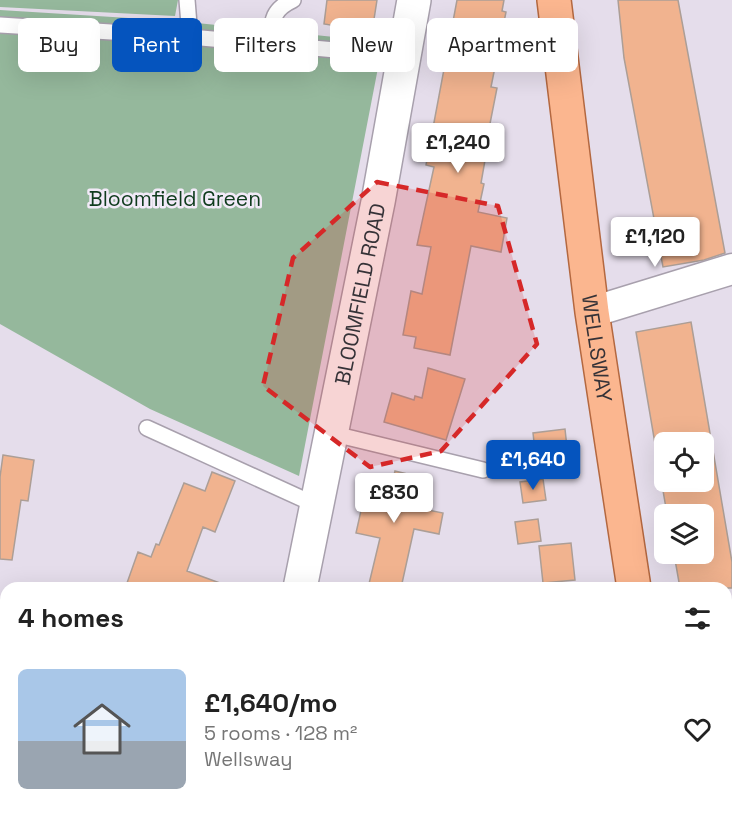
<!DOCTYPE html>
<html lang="en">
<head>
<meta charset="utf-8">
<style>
  body { margin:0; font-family:"Space Grotesk",sans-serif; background:#f2f2f2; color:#222; height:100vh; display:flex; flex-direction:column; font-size:22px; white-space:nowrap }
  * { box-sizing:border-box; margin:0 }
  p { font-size:20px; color:#767676 }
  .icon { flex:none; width:33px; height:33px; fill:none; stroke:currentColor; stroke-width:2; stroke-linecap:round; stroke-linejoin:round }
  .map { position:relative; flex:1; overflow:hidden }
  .panel { position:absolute; left:0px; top:582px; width:732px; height:234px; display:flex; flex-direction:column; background:#fff; border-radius:18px 18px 0 0; box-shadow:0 6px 24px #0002 }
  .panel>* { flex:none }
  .guide { position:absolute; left:18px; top:18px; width:696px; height:54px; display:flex; gap:12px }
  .controls { position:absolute; left:654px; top:432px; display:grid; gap:12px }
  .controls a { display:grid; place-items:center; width:60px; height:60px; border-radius:9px; background:#fff; box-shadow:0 6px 24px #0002; font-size:30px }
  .price { position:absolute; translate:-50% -51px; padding:0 14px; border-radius:6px; background:#fff; color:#222; font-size:20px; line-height:39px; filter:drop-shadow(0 2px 3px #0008) }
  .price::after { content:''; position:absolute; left:50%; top:36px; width:18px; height:14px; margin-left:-9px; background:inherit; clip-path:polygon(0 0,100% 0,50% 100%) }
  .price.current { background:#0554be; color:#fff }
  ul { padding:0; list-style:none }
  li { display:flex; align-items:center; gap:18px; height:150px; padding:0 18px }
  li+li { border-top:2px solid #e0e0e0 }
  li span { display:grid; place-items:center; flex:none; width:168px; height:120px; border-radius:9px; color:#555 }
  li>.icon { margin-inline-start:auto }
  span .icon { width:72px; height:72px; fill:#fffc; stroke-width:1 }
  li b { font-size:26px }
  h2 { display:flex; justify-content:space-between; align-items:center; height:72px; padding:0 18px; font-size:26px }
  .pill { padding:0 21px; border-radius:9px; background:#fff; box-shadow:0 6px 24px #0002; font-size:21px; line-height:54px }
  .pill.current { background:#0554be; color:#fff }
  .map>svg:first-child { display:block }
</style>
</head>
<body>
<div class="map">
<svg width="732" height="816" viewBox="0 0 732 816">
  <rect width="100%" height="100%" fill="#e5ddeb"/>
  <path fill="#95b89c" d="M 0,0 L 178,0 L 175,16 L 0,7 Z
    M 0,10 L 177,21 L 383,42 L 299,476 L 150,409 L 0,324 Z"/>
  <path fill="#f1b38f" stroke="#ac9e96" stroke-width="1.5" fill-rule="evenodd" d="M 327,0 L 377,0 L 372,32 L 324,24 Z
    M 457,0 L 504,0 L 502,11 L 506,12 L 491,87 L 497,88 L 485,149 L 487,149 L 481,183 L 484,184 L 478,212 L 507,218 L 501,252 L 471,246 L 450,355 L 414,348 L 416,337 L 403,335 L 411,291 L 422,294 L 431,247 L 417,245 L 434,167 L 426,165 Z
    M 618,0 L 678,0 L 725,253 L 704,260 L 663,267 L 624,58 Z
    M 691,322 L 732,562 L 732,588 L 680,588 L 674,554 L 704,554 L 704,514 L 667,514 L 636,332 ZM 664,442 L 704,442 L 704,482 L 664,482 Z
    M 428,368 L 465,379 L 446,440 L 384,422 L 392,393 L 414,400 L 415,396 L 422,398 Z
    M 565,429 L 569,466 L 537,469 L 533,433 Z
    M 3,455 L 34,460 L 28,501 L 21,500 L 12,560 L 0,559 L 0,477 Z
    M 395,471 L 424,478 L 418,508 L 443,513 L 439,534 L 414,529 L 401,588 L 368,588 L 380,538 L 356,533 L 369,475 L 393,480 Z
    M 212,472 L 235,481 L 215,532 L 203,527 L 187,571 L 228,586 L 227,588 L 142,588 L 127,583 L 138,552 L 151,557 L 156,544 L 159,545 L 184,483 L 205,491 Z
    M 543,479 L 546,500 L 523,503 L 520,482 Z
    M 538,519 L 541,541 L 518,544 L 515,522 Z
    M 571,543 L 575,580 L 543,583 L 539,546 Z"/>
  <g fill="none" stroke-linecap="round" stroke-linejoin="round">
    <g stroke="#a8a0ad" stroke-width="18">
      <path id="service" d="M 187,0 L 190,37
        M 0,25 L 190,37 L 403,56
        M 270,44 C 272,22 271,10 293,0
        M 147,428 L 316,505
        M 330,433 L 483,470"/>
    </g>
    <g stroke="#a8a0ad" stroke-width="33">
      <path id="minor" d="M 592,312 L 732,269
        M 726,622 L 732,620
        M 0,665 L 6,667"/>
    </g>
    <g stroke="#a8a0ad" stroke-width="36">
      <g id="tertiary">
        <path id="s1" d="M 300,588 L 378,202 L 414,0"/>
        <path d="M 258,816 L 259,810"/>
      </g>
    </g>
    <g stroke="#b46840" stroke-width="36">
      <g id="primary">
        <path id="s2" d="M 554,0 L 592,312 L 634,588"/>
        <path d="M 640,816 L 641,810"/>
      </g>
    </g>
    <use href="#service" stroke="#fff" stroke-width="15"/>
    <use href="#minor" stroke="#fff" stroke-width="30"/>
    <use href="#tertiary" stroke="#fff" stroke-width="33"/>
    <use href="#primary" stroke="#fbb68f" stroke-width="33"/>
  </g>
  <path fill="#d62828" fill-opacity="0.2" stroke="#d62828" stroke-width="4.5" stroke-dasharray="12 8" stroke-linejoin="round" d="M 377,182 L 498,206 L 537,344 L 441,451 L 370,467 L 263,386 L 293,258 Z"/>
  <g text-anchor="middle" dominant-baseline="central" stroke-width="5" stroke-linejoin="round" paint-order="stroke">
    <g font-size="21" fill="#0f3b1d" stroke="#f2eaf8">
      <text x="175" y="198">Bloomfield Green</text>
    </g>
    <g font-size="21" fill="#353237" stroke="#f2eaf8">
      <text stroke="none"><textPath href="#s1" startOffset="300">BLOOMFIELD ROAD</textPath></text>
      <text stroke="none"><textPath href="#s2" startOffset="351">WELLSWAY</textPath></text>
    </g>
  </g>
</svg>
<div class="controls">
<a><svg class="icon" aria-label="locate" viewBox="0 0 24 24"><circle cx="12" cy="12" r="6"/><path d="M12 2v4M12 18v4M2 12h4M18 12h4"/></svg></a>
<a><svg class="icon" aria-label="layers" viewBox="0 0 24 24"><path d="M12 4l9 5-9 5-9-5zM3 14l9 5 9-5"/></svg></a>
</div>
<b class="price" style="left:458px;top:174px">£1,240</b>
<b class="price" style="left:655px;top:268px">£1,120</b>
<b class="price current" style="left:533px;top:491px">£1,640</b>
<b class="price" style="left:394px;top:524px">£830</b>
<div class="guide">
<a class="pill">Buy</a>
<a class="pill current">Rent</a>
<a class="pill">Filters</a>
<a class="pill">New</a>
<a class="pill">Apartment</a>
</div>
<section class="panel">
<h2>4 homes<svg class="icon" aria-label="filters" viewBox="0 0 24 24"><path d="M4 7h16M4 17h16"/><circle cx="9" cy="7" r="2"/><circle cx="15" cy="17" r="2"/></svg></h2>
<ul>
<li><span style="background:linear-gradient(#a9c7e8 60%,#9aa5b1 0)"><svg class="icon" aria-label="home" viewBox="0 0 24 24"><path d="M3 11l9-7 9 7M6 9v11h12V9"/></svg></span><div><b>£1,640/mo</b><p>5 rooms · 128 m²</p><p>Wellsway</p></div><svg class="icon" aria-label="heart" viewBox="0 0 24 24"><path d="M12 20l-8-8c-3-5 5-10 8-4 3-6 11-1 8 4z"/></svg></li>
</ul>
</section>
</div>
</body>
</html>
